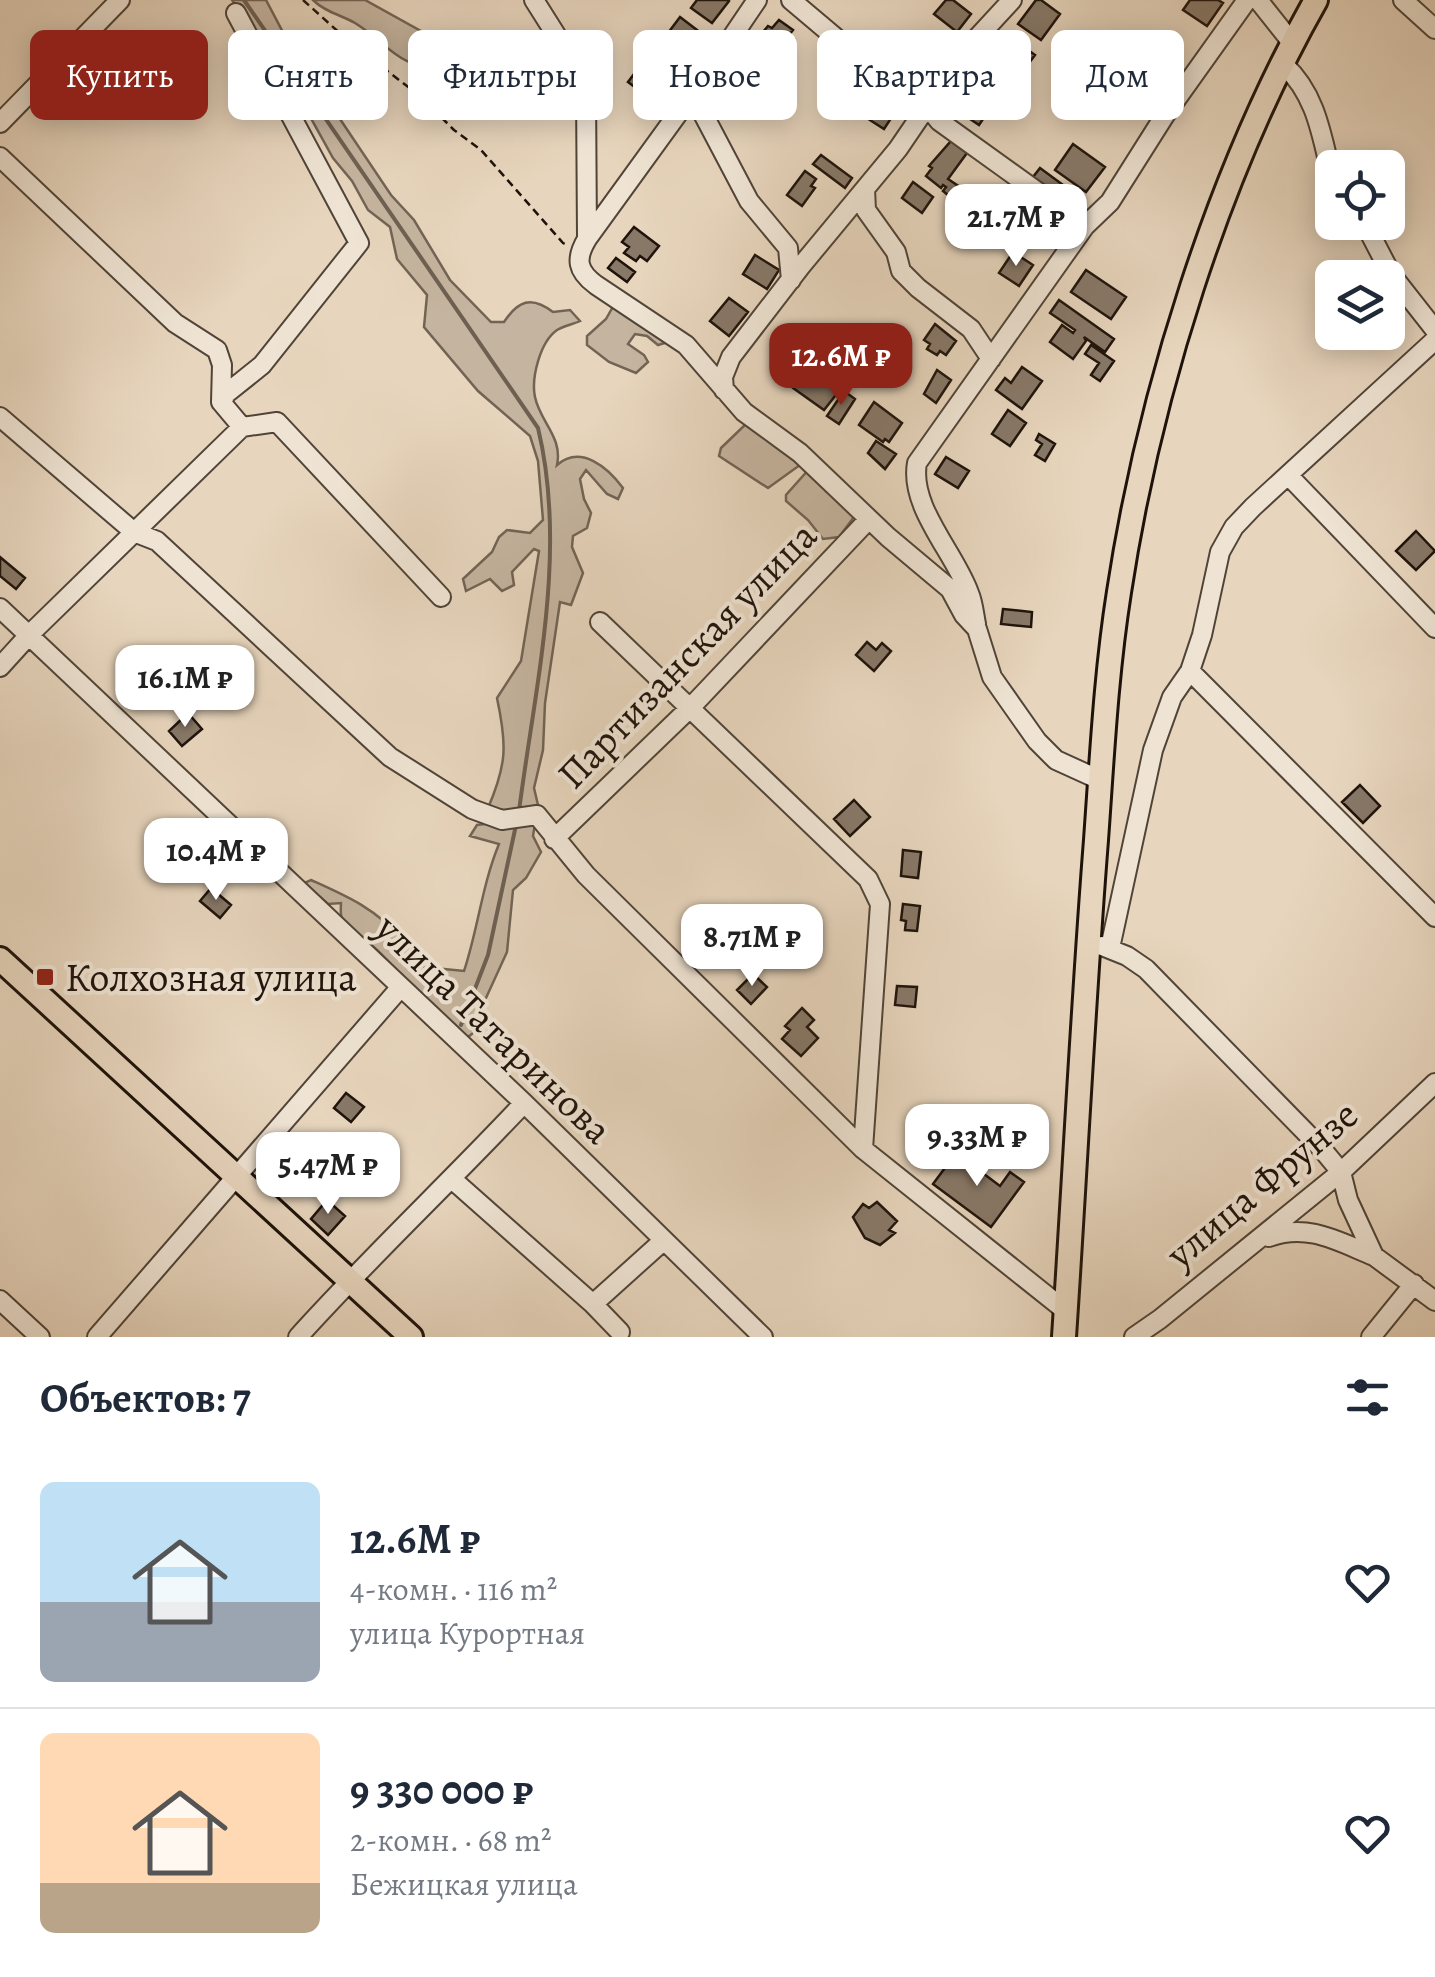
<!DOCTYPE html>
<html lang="ru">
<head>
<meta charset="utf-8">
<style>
  body { margin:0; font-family:Alegreya,serif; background:#f6f6f7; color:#1f2937; height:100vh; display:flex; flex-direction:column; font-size:38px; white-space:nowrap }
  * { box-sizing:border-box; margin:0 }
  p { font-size:32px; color:#747a83 }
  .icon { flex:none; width:55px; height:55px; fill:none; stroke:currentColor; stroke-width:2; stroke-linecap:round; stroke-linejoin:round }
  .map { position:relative; height:1337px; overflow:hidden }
  .details { display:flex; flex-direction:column; background:#fff; flex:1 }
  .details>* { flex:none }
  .hud { position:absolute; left:30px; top:30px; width:1375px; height:90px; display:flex; gap:20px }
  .controls { position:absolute; left:1315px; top:150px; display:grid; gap:20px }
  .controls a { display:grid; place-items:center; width:90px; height:90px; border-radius:15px; background:#fff; box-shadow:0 5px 25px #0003; font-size:50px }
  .price { position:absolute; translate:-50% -85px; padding:0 22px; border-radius:20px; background:#fff; color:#222; font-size:32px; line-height:65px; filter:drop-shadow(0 2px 5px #0008) }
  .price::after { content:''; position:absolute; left:50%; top:60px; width:30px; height:22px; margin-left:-15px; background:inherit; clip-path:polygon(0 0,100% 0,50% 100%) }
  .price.active { background:#8f2418; color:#fff }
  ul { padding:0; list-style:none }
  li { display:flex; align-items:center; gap:30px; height:250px; padding:0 40px }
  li+li { border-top:2px solid #e0e1e3 }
  li span { display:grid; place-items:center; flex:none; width:280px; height:200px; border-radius:15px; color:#555 }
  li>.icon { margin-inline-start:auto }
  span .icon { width:120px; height:120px; fill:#fffc; stroke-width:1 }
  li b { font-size:42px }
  h2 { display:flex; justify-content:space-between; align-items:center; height:120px; padding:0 40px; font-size:42px }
  .chip { padding:0 35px; border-radius:15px; background:#fff; box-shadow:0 5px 25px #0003; font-size:35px; line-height:90px }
  .chip.active { background:#8f2418; color:#fff }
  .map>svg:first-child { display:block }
</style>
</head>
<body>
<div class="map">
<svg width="1435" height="1337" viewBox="0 0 1435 1337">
  <rect width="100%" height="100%" fill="#e7d5bd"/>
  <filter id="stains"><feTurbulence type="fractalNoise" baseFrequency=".002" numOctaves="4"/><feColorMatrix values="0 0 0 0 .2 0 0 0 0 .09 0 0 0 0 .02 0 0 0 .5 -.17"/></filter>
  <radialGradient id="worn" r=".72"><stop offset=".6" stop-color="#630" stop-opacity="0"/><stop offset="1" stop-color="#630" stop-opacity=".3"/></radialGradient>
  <path fill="#c5b49f" stroke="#726455" stroke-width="2.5" d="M 232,0 L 266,0 L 306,76 L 338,116 L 391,195 L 414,220 L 450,280 L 491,322 L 504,322 C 518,301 531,295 553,312 L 570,310 L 580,321 C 574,324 563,326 557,330 C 540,342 531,378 535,397 C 540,422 563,437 557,465 C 581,444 608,468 623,488 L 618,499 L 607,494 L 586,470 L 580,479 L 584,499 L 591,513 L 587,528 L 573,536 L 572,547 L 583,573 L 571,605 L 560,602 L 545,703 L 543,750 L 534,788 L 538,805 L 533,836 L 541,852 L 526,878 L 513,890 L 507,952 L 480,1011 L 477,1030 L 468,1037 C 432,1014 407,979 377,950 C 367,940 348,932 342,918 C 340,915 341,907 341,903 L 328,904 L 304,883 L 311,880 C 342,894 380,910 400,939 L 412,941 L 424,967 L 464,971 C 478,929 482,885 499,844 L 470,836 L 477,825 L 493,823 L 488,808 C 507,764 507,745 497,698 L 521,661 L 539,551 L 534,549 L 512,572 L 514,585 L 502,591 L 490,579 L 466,591 L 463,579 L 492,552 L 499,537 L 507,530 L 530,533 L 543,520 L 538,461 L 530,436 L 478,391 L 424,327 L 427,295 L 397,259 L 390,227 L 368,210 L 352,181 L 333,158 L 298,95 Z
    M 313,0 L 365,0 L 428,35 L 426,54 L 436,52 L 444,57 L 446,68 C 398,70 389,44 355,23 C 341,15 325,12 313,0 Z
    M 615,303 L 668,342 L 658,345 L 647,336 L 635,334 L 628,344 L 644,355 L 648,362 L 636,373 L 609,362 L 587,345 L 587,336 L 606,319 Z
    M 748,422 L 799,447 L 800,465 L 768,488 L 719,456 L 721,448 Z
    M 810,468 L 857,513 L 839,537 L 823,539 L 808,520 L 786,501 L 786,495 Z"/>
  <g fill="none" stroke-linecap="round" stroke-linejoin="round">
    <path stroke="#6e6051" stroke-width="4" d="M 244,0 L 538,428 C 568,552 535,686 519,811
      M 461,1025 L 488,955 L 516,825"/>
  </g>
  <path fill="#877868" stroke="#1e130b" stroke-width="2.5" d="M 697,0 L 729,0 L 729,1 L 712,23 L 691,8 Z
    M 946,0 L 953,0 L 971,14 L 957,32 L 934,14 Z
    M 1036,0 L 1041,0 L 1060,14 L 1041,40 L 1018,24 Z
    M 1190,0 L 1218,0 L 1223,3 L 1207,26 L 1183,10 Z
    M 680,17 L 697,30 L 685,46 L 668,33 Z
    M 779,20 L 793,30 L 789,35 L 794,39 L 787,48 L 783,45 L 778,51 L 764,41 L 767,35 L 763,32 L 768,26 L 772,28 Z
    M 1010,37 L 1035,55 L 1020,75 L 996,57 Z
    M 667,44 L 689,61 L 682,70 L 660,53 Z
    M 915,46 L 933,58 L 924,72 L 906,60 Z
    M 646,49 L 668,66 L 648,97 L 628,82 L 640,66 L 636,62 Z
    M 988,61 L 1013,80 L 1005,91 L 980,72 Z
    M 976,75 L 990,85 L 976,99 L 965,90 Z
    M 877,93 L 899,106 L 884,129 L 862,115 Z
    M 968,96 L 989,110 L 979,125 L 958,111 Z
    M 951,141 L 967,153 L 948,179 L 963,189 L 954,200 L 943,191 L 946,187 L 943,185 L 941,188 L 926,176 L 932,168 L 929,166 Z
    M 1073,144 L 1105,167 L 1086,192 L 1055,170 Z
    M 821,155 L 852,178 L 845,188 L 813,164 Z
    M 1040,168 L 1082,199 L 1076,208 L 1033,177 Z
    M 805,171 L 816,179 L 811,186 L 815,188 L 802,206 L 787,195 Z
    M 913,182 L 933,197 L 922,213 L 902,198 Z
    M 1042,207 L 1062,222 L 1045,244 L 1025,229 Z
    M 634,227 L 659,246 L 647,261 L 640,256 L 636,261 L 624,253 L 629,247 L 622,242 Z
    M 1013,252 L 1033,265 L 1019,286 L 999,273 Z
    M 755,255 L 779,270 L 767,289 L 743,274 Z
    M 616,258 L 635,272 L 627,282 L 608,268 Z
    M 1086,270 L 1126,297 L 1111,319 L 1071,292 Z
    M 729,298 L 748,312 L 729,336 L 710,321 Z
    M 1059,300 L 1114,339 L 1105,352 L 1084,337 L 1086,341 L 1073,359 L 1050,342 L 1062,325 L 1073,333 L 1075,330 L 1050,313 Z
    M 935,324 L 956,341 L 946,355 L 940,351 L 937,355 L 927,349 L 930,344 L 924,340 Z
    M 788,337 L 806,349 L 799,359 L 791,353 L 785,362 L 775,355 Z
    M 1091,345 L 1114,361 L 1100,381 L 1091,375 L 1099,363 L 1085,354 Z
    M 1022,367 L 1042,381 L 1022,409 L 996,390 L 1005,378 L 1011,383 Z
    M 807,368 L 839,391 L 824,410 L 793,388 Z
    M 937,370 L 951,380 L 936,403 L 924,394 Z
    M 844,391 L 855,399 L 839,424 L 827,416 Z
    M 874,402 L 902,423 L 889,442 L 885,439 L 883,442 L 859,425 Z
    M 1008,410 L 1026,423 L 1010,446 L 992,434 Z
    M 1039,434 L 1055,444 L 1045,461 L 1035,455 L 1042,444 L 1036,440 Z
    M 876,441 L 896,454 L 885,469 L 868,453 Z
    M 946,457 L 969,471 L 958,488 L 935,474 Z
    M 1416,531 L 1435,551 L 1416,570 L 1396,551 Z
    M 0,557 L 25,578 L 16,589 L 0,576 Z
    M 1003,609 L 1032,612 L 1031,627 L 1001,624 Z
    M 867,642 L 876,650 L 882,643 L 891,651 L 874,671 L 856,655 Z
    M 188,713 L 202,729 L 182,746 L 169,731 Z
    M 1360,785 L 1380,806 L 1363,823 L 1342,802 Z
    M 854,800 L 870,817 L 850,836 L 834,819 Z
    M 903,850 L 921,852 L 918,878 L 901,876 Z
    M 211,888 L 231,905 L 220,918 L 200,901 Z
    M 903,904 L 920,906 L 917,931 L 905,930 L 906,921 L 901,920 Z
    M 753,974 L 767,987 L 751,1004 L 737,990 Z
    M 897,986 L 917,987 L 915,1007 L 895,1005 Z
    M 802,1008 L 814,1020 L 807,1027 L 818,1038 L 801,1056 L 782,1039 L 790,1030 L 785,1026 Z
    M 346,1093 L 364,1107 L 351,1122 L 334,1108 Z
    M 980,1115 L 1008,1117 L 1006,1136 L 979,1134 Z
    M 956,1153 L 1000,1186 L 1010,1172 L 1024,1182 L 991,1227 L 933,1184 Z
    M 327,1200 L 345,1216 L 328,1235 L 311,1219 Z
    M 877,1202 L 897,1221 L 889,1230 L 895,1233 L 880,1245 L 865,1238 L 853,1217 L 863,1204 L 869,1208 Z"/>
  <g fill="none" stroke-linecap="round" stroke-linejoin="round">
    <g stroke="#504438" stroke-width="22">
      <path id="minor" d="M 534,0 L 582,76 L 586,89 L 587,238
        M 757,0 L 711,68 L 587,239 C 575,259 577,271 596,285 L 686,345 L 744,412 L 800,453 L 888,537 L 950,589 L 964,615 L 977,629 L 992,677 L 1037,741 L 1056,760 L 1100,780
        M 791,0 L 868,65 L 927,106 L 939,121 L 1085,226
        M 1258,0 L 1293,44
        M 1403,0 L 1435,29
        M 1284,65 C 1317,95 1322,138 1332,178
        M 704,82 L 700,88 L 700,108 L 749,201 L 788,248 L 791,280
        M 0,123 L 120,0
        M 0,157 L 175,323 L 217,350 L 222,365 L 221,402 L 242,427 L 277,422 L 441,597
        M 865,189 L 866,210 L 896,252 L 901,271 L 918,288 L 971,329 L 991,359
        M 1364,222 L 1391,274 L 1435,330
        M 724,390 L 723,377 L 731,357 L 801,266 L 898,149 L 964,52 L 1012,0
        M 221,402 L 227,393 L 262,365 L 359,243 L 236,13
        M 0,417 L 134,532 L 157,541 L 390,757 L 472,809 L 502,820 L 537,815 L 586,875 L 863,1149 L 1066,1311
        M 1288,475 L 1435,628
        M 0,608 L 524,1103 L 763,1337
        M 600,622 L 868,879 L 880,904 L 863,1149
        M 976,624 C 974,614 973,602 969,593 C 955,553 909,507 917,463 L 1085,226 L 1110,202 L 1165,115 L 1247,0
        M 0,667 L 30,634 L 242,427
        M 1190,671 L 1435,917
        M 554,839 L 691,707 L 869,519
        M 1102,946 L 1127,956 L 1146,969 L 1322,1149 L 1341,1172 L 1348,1200 L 1374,1256 L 1435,1301
        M 1110,948 L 1153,750 L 1172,697 L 1190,671 L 1202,635 L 1220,552 L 1234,527 L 1253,507 L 1435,340
        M 453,1180 L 593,1304 L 620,1332
        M 1269,1237 C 1308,1223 1337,1241 1374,1256
        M 0,1300 L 40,1337
        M 593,1304 L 663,1241
        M 97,1337 L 400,988
        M 298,1337 C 371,1256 450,1182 524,1103
        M 1134,1337 L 1160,1319 L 1341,1172 L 1435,1083
        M 1371,1337 L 1414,1284"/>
    </g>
    <g stroke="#1e130b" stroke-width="28">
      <path id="major" d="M 0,959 L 411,1337
        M 1064,1337 C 1075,1171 1083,1005 1096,840 C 1102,757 1106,674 1119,592 C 1149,395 1218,173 1316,0"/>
    </g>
    <path stroke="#1e130b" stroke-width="2.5" stroke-dasharray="8 5" stroke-linecap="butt" d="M 303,0 L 352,44 L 420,96 L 454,130 L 481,150 L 563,243 L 569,246"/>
    <use href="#minor" stroke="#efe4d4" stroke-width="18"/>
    <use href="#major" stroke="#e7d5bd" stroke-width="22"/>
  </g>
  <rect fill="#8f2418" stroke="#efe4d4" stroke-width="4" x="35" y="967" width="20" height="20" rx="5"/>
  <g text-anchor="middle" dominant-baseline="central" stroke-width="8" stroke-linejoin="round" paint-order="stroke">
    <g font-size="40" fill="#1e130b" stroke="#efe4d4">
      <text transform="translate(687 655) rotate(-46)">Партизанская улица</text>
      <text transform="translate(494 1029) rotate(44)">улица Татаринова</text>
      <text transform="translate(1262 1184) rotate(-40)">улица Фрунзе</text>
    </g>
    <g font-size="40" fill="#1e130b" stroke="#efe4d4" text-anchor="start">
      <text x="65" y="977">Колхозная улица</text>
    </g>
  </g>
  <rect width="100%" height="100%" filter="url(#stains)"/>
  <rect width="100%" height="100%" fill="url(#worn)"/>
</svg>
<div class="controls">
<a><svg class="icon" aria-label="locate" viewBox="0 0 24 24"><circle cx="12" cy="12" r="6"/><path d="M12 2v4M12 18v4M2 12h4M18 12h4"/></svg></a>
<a><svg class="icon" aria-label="layers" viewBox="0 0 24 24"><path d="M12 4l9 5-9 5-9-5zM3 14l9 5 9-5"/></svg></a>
</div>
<b class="price" style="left:1016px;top:269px">21.7M ₽</b>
<b class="price active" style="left:841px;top:408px">12.6M ₽</b>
<b class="price" style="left:185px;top:730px">16.1M ₽</b>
<b class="price" style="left:216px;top:903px">10.4M ₽</b>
<b class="price" style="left:752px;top:989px">8.71M ₽</b>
<b class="price" style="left:977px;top:1189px">9.33M ₽</b>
<b class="price" style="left:328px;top:1217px">5.47M ₽</b>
<div class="hud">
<a class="chip active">Купить</a>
<a class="chip">Снять</a>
<a class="chip">Фильтры</a>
<a class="chip">Новое</a>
<a class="chip">Квартира</a>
<a class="chip">Дом</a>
</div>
</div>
<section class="details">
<h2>Объектов: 7<svg class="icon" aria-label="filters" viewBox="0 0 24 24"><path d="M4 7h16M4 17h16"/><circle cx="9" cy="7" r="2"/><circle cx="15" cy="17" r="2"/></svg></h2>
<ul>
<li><span style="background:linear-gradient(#bfe0f5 60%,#9aa5b1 0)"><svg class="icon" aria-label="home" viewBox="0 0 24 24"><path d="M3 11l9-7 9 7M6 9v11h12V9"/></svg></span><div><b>12.6M ₽</b><p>4-комн. · 116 m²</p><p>улица Курортная</p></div><svg class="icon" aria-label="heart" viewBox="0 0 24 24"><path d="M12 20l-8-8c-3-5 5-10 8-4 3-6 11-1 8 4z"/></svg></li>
<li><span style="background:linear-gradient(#ffd9b3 75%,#b9a48a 0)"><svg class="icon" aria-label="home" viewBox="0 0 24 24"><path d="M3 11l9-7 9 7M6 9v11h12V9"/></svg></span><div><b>9 330 000 ₽</b><p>2-комн. · 68 m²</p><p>Бежицкая улица</p></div><svg class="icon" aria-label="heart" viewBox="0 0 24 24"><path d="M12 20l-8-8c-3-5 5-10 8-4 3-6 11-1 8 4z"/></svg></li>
</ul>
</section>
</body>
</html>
